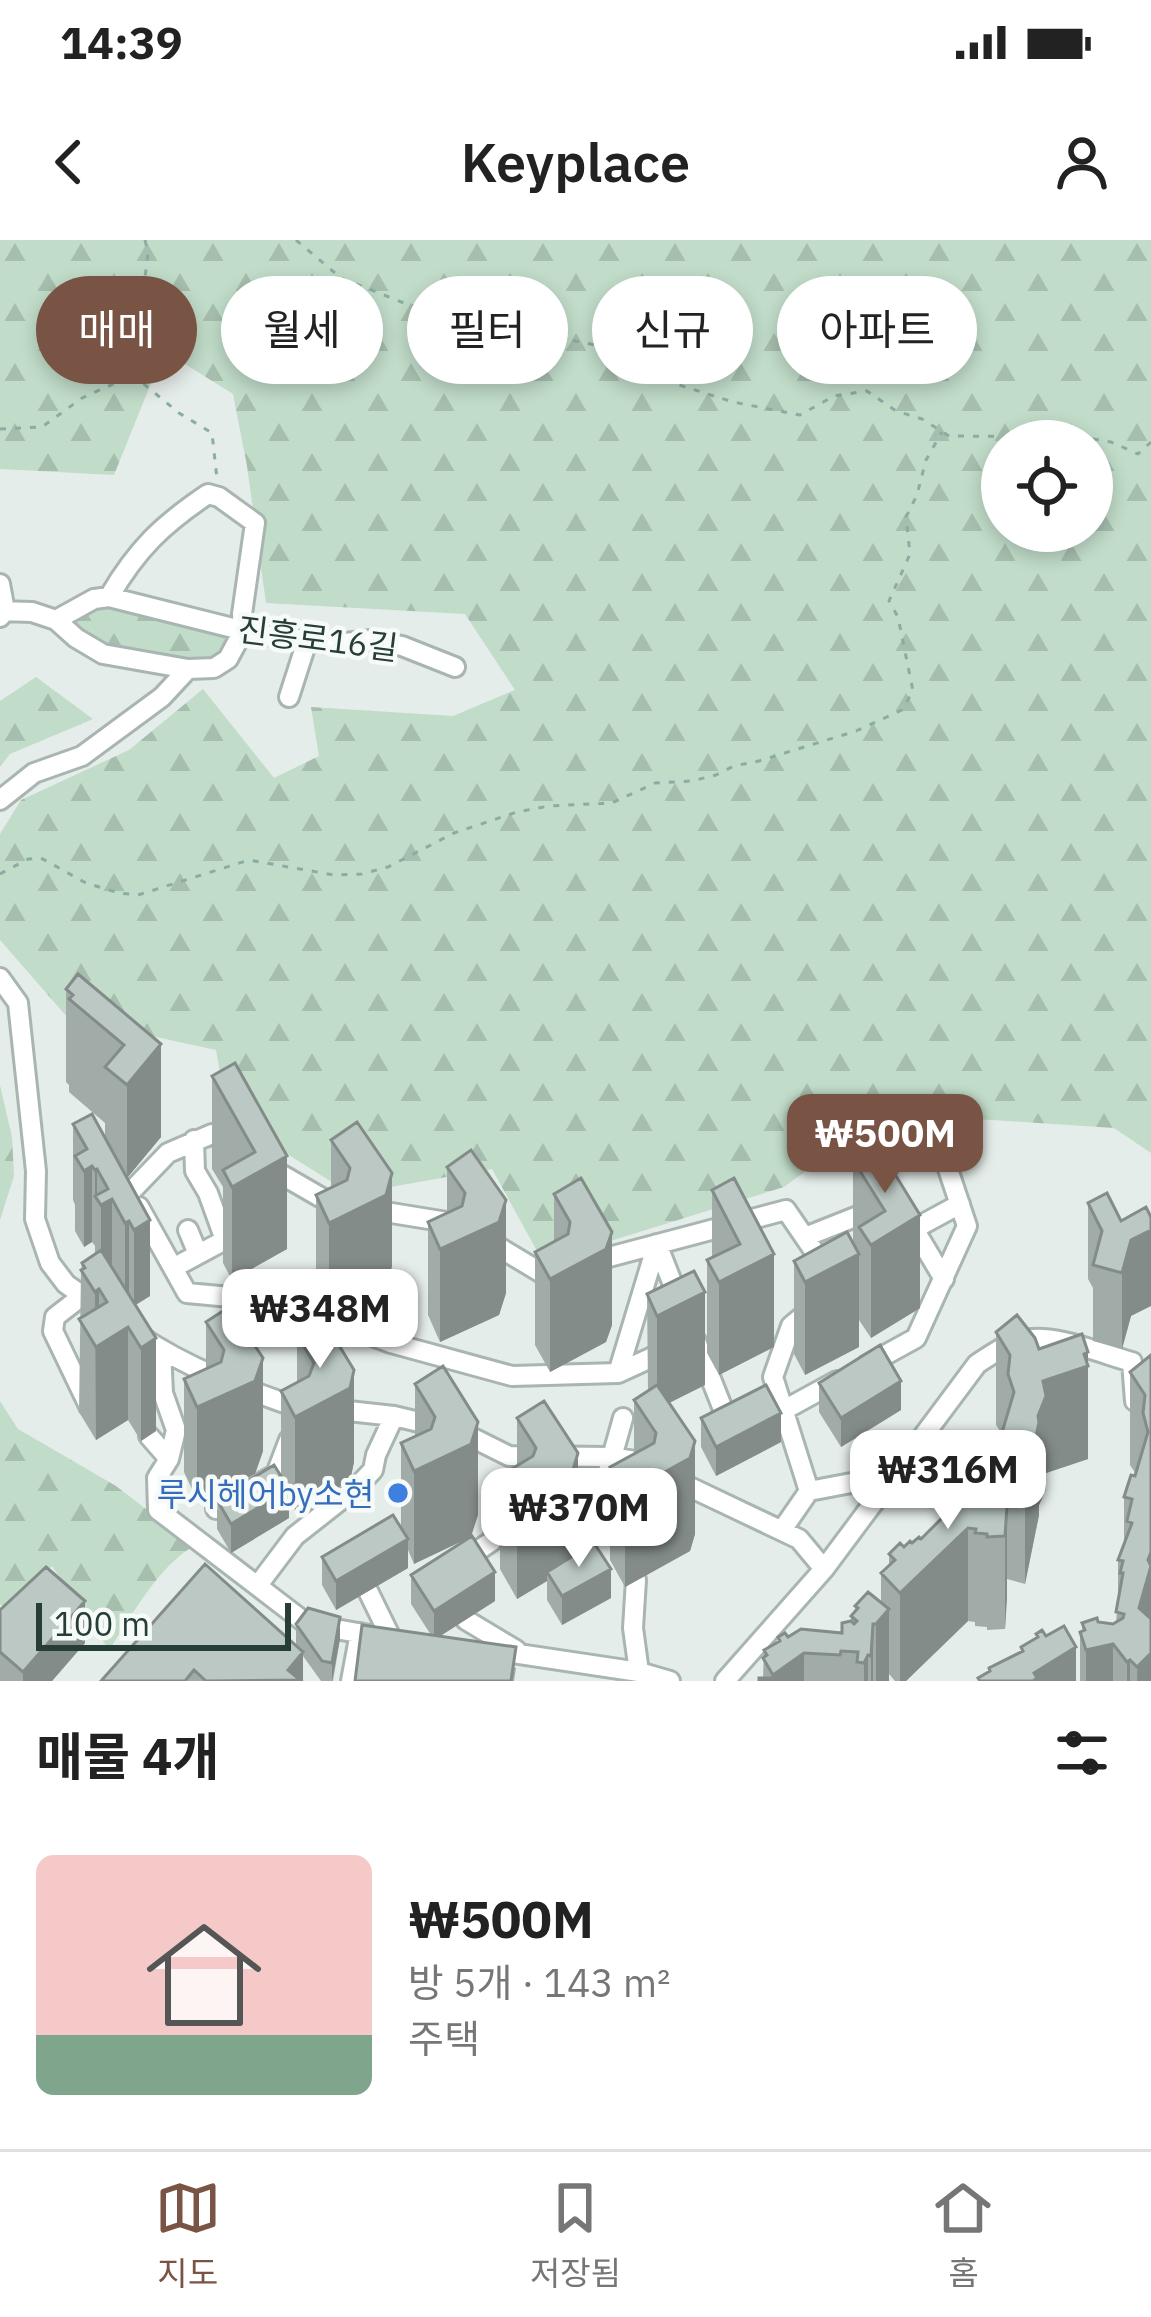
<!DOCTYPE html>
<html lang="ko">
<head>
<meta charset="utf-8">
<style>
  body { margin:0; font-family:"IBM Plex Sans","Noto Sans KR",sans-serif; background:#f2f2f2; color:#222; height:100vh; display:flex; flex-direction:column; font-size:45px; white-space:nowrap }
  * { box-sizing:border-box; margin:0 }
  p { font-size:39px; color:#767676 }
  .icon { flex:none; width:66px; height:66px; fill:none; stroke:currentColor; stroke-width:2; stroke-linecap:round; stroke-linejoin:round }
  .map { position:relative; height:1441px; overflow:hidden }
  .sheet { display:flex; flex-direction:column; background:#fff; flex:1 }
  .sheet>* { flex:none }
  .hud { position:absolute; left:36px; top:36px; width:1080px; height:108px; display:flex; gap:24px }
  .fabs { position:absolute; left:981px; top:180px; display:grid; gap:24px }
  .fabs a { display:grid; place-items:center; width:132px; height:132px; border-radius:50%; background:#fff; box-shadow:0 6px 18px #0003; font-size:60px }
  .scale { position:absolute; left:36px; bottom:30px; width:255px; box-sizing:border-box; padding-left:12px; border:6px solid #263d38; border-top:0; font-size:33px; line-height:42px; white-space:nowrap; color:#263d38; -webkit-text-stroke:9px #f6faf8; paint-order:stroke }
  .price { position:absolute; translate:-50% -102px; padding:0 27px; border-radius:24px; background:#fff; color:#222; font-size:39px; line-height:78px; filter:drop-shadow(0 3px 6px #0008) }
  .price::after { content:''; position:absolute; left:50%; top:72px; width:36px; height:27px; margin-left:-18px; background:inherit; clip-path:polygon(0 0,100% 0,50% 100%) }
  .price.selected { background:#795344; color:#fff }
  ul { padding:0; list-style:none }
  li { display:flex; align-items:center; gap:36px; height:300px; padding:0 36px }
  li span { display:grid; place-items:center; flex:none; width:336px; height:240px; border-radius:18px; color:#555 }
  li>.icon { margin-inline-start:auto }
  span .icon { width:144px; height:144px; fill:#fffc; stroke-width:1 }
  li b { font-size:51px }
  h2 { display:flex; justify-content:space-between; align-items:center; height:144px; padding:0 36px; font-size:51px }
  .pill { padding:0 42px; border-radius:54px; background:#fff; box-shadow:0 6px 18px #0003; font-size:42px; line-height:108px }
  .pill.selected { background:#795344; color:#fff }
  .status { display:flex; justify-content:space-between; align-items:center; height:84px; padding:0 60px; background:#fff; direction:ltr }
  .status svg { height:33px; fill:currentColor }
  header { display:flex; justify-content:space-between; align-items:center; height:156px; padding:0 36px; background:#fff; font-size:54px; font-weight:600 }
  .tabs { display:flex; justify-content:space-around; align-items:center; height:168px; border-top:3px solid #e0e0e0; background:#fff; font-size:33px; color:#767676 }
  .tabs a { display:grid; justify-items:center; gap:6px }
  .tabs .selected { color:#795344 }
  .map>svg:first-child { display:block }
</style>
</head>
<body>
<div class="status"><b>14:39</b><svg viewBox="0 0 49 12"><path d="M0 12V9h3v3zM5 12V6h3v6zM10 12V3h3v9zM15 12V0h3v12zM26 1h20v11H26zM47 4h2v5h-2z"/></svg></div>
<header><svg class="icon" aria-label="back" viewBox="0 0 24 24"><path d="M15 5l-7 7 7 7"/></svg>Keyplace<svg class="icon" aria-label="person" viewBox="0 0 24 24"><circle cx="12" cy="8" r="4"/><path d="M4 21q1-7 8-7t8 7"/></svg></header>
<div class="map">
<svg width="1151" height="1441" viewBox="0 0 1151 1441">
  <defs>
    <pattern id="forest-firs" width="22" height="20" patternUnits="userSpaceOnUse" patternTransform="scale(3)"><rect width="22" height="20" fill="#c1dcc9"/><path d="M5 1l3.5 6h-7zM16 11l3.5 6h-7z" fill="#a6bead"/></pattern>
  </defs>
  <rect width="100%" height="100%" fill="#e5edea"/>
  <path fill="url(#forest-firs)" fill-rule="evenodd" d="M 0,0 L 1151,0 L 1151,913 L 1114,888 L 885,873 L 784,947 L 543,1022 L 492,929 L 351,954 L 228,877 L 216,810 L 68,778 L 0,700 L 0,594 L 21,560 L 129,510 L 203,449 L 274,538 L 319,516 L 311,467 L 453,476 L 515,450 L 465,374 L 266,363 L 247,226 L 233,154 L 164,111 L 114,235 L 0,229 ZM 1002,201 L 1092,201 L 1092,291 L 1002,291 Z
    M 110,362 L 228,393 L 220,413 L 202,420 L 96,407 L 68,385 L 81,369 Z
    M 36,437 L 93,479 L 10,514 L 0,527 L 0,461 Z
    M 0,845 L 12,897 L 14,936 L 0,980 Z
    M 0,1161 L 18,1189 L 116,1246 L 194,1306 C 157,1327 133,1375 109,1410 L 52,1326 L 11,1375 L 0,1364 Z"/>
  <g fill="none" stroke-linecap="round" stroke-linejoin="round">
    <g stroke="#a8b5b1" stroke-width="24">
      <path id="minor" d="M 0,344 L 5,371 L 0,377
        M 109,357 L 257,394 L 337,404 L 371,400 L 402,406 L 455,427
        M 0,371 L 32,372 L 56,380 L 76,398 L 103,414 L 188,429 L 214,428 L 228,419 L 243,391 L 242,374 L 255,283 L 219,257 L 208,254 C 162,285 137,309 109,357 L 94,359 L 56,380
        M 289,457 L 307,401
        M 0,560 L 34,533 L 82,516 L 162,457 L 188,429
        M 0,738 L 18,763 L 36,931 L 35,979 L 50,1023 L 66,1044 L 100,1068
        M 270,928 L 334,965
        M 119,964 L 168,913 L 212,894 L 230,904
        M 139,967 L 187,1053 L 284,1062 L 391,1103 L 512,1136 L 618,1133 L 668,1110
        M 373,970 L 453,983
        M 903,984 L 914,989 L 944,1039
        M 914,989 L 960,964
        M 188,990 L 198,1014
        M 805,997 L 873,970
        M 487,1000 L 545,1035 L 557,1032
        M 657,1004 L 681,1065
        M 590,1022 L 786,970 L 825,1027
        M 173,1028 L 225,1000 L 208,953 L 195,931 L 194,900
        M 82,1056 L 55,1077 L 53,1091 L 89,1166
        M 809,1071 L 791,1086 L 773,1137 L 809,1251
        M 137,1094 C 186,1128 246,1150 302,1169
        M 696,1101 L 730,1187
        M 161,1110 L 163,1153 L 176,1190 L 169,1219 L 157,1238 L 158,1270 L 307,1384 L 381,1397
        M 867,1125 L 916,1098 L 967,986 L 946,923
        M 618,1133 L 657,1004
        M 330,1169 L 394,1176 L 461,1192 L 509,1216 L 611,1217 L 635,1221 L 647,1227
        M 784,1170 L 837,1141
        M 149,1196 L 169,1219
        M 677,1241 L 799,1299 L 824,1329
        M 216,1269 L 276,1234 L 289,1200
        M 782,1290 L 809,1251 L 867,1240
        M 580,1291 L 594,1281 L 623,1178
        M 464,1320 L 492,1301 L 501,1274 L 504,1256
        M 636,1340 L 633,1388 L 639,1432
        M 258,1345 L 295,1296 L 356,1248 L 373,1230 L 376,1215 L 394,1176
        M 368,1351 L 391,1398
        M 466,1380 L 516,1410
        M 492,1410 L 639,1432 L 670,1441
        M 351,1441 L 360,1393
        M 725,1441 L 824,1329 L 977,1124 C 991,1115 1004,1105 1020,1101 C 1051,1092 1100,1113 1132,1122 L 1135,1161 L 1151,1165"/>
    </g>
    <path stroke="#89ada3" stroke-width="3" stroke-dasharray="6 9" stroke-linecap="butt" d="M 145,0 L 148,13 L 133,135 L 179,173 L 212,193 L 217,239
      M 296,0 L 341,38 L 404,63 L 462,78 L 649,116 L 676,144 L 733,162 L 800,175 L 834,156 L 867,151 L 896,171 L 922,179 L 949,196 L 1082,197 L 1111,202 L 1138,214 L 1151,202
      M 0,189 L 42,187 L 82,158 L 133,135
      M 0,634 L 28,619 L 41,618 L 86,643 L 119,653 L 138,655 L 249,620 L 334,635 L 362,634 L 388,627 L 454,593 L 517,572 L 549,566 L 612,563 L 655,543 L 692,541 L 716,535 L 734,526 L 759,521 L 856,491 L 902,470 L 913,451 L 898,377 L 889,361 L 910,314 L 906,277 L 917,255 L 926,220 L 942,192"/>
    <use href="#minor" stroke="#fff" stroke-width="18"/>
  </g>
  <path fill="#a1aca8" d="M 66,749 L 161,804 L 161,897 L 127,938 L 150,1056 L 135,1065 L 156,1191 L 141,1201 L 128,1180 L 96,1200 L 79,1172 L 81,1030 L 82,1023 L 95,1014 L 95,1006 L 92,1002 L 84,1007 L 75,991 L 75,965 L 73,960 L 73,884 L 105,899 L 105,883 L 69,852 L 69,845 L 66,842 Z
    M 235,823 L 287,1009 L 232,1040 L 223,1023 L 223,947 L 212,929 L 212,836 Z
    M 357,882 L 392,1026 L 386,1048 L 329,1076 L 316,1048 L 316,955 L 331,947 L 331,900 Z
    M 877,905 L 920,1068 L 871,1098 L 859,1080 L 859,1022 L 859,1107 L 805,1135 L 794,1114 L 794,1021 L 853,1003 L 853,920 Z
    M 471,910 L 506,1053 L 499,1075 L 440,1102 L 428,1075 L 428,982 L 447,973 L 447,927 Z
    M 581,938 L 612,1085 L 606,1102 L 550,1132 L 535,1105 L 535,1012 L 554,1001 L 554,954 Z
    M 734,938 L 774,1107 L 719,1135 L 707,1113 L 707,1020 L 712,1018 L 712,950 Z
    M 1107,953 L 1131,1076 L 1122,1109 L 1093,1101 L 1093,1048 L 1088,1039 L 1088,963 Z
    M 647,1054 L 705,1145 L 669,1163 L 695,1294 L 690,1311 L 625,1347 L 610,1320 L 610,1227 L 634,1214 L 634,1160 L 648,1150 Z
    M 229,1067 L 263,1211 L 255,1234 L 197,1260 L 184,1232 L 184,1139 L 206,1130 L 206,1082 Z
    M 323,1079 L 354,1222 L 350,1241 L 295,1270 L 289,1259 L 289,1278 L 231,1313 L 217,1289 L 217,1260 L 281,1237 L 281,1151 L 297,1143 L 297,1095 Z
    M 996,1092 L 1039,1109 L 1088,1112 L 1088,1219 L 1046,1233 L 1046,1249 L 1039,1265 L 1039,1275 L 1025,1344 L 1007,1339 L 1005,1389 L 987,1390 L 987,1387 L 975,1386 L 975,1382 L 968,1381 L 906,1441 L 895,1441 L 889,1434 L 889,1441 L 759,1441 L 763,1438 L 764,1410 L 778,1402 L 778,1397 L 842,1393 L 851,1382 L 851,1376 L 855,1370 L 855,1366 L 881,1363 L 881,1333 L 889,1325 L 889,1314 L 921,1299 L 944,1277 L 944,1270 L 956,1263 L 956,1235 L 985,1265 L 990,1265 L 990,1217 L 1002,1194 L 996,1185 Z
    M 1151,1115 L 1151,1441 L 1080,1441 L 1080,1392 L 1082,1391 L 1082,1383 L 1113,1384 L 1116,1383 L 1118,1359 L 1118,1320 L 1124,1303 L 1124,1257 L 1136,1234 L 1130,1225 L 1130,1132 Z
    M 443,1126 L 478,1275 L 414,1324 L 408,1310 L 408,1328 L 336,1370 L 322,1345 L 322,1317 L 401,1288 L 401,1203 L 415,1196 L 415,1144 Z
    M 819,1143 L 901,1170 L 841,1207 L 819,1172 Z
    M 544,1161 L 578,1306 L 576,1314 L 611,1358 L 562,1385 L 547,1360 L 547,1341 L 517,1359 L 500,1329 L 500,1236 L 517,1226 L 517,1178 Z
    M 701,1178 L 781,1202 L 716,1236 L 701,1207 Z
    M 411,1335 L 495,1361 L 440,1396 L 516,1428 L 514,1441 L 355,1441 L 431,1395 L 411,1364 Z
    M 0,1370 L 85,1403 L 52,1441 L 0,1441 Z
    M 296,1384 L 340,1399 L 333,1441 L 321,1441 L 303,1416 L 303,1441 L 101,1441 L 296,1406 Z"/>
  <path fill="#838c88" d="M 161,804 L 161,897 L 127,938 L 127,845 Z
    M 287,916 L 287,1009 L 232,1040 L 232,947 Z
    M 92,926 L 92,1002 L 84,1007 L 84,931 Z
    M 97,929 L 97,959 L 95,956 L 95,1006 L 95,930 Z
    M 392,933 L 392,1026 L 386,1048 L 329,1076 L 329,983 Z
    M 112,959 L 112,1035 L 101,1041 L 101,965 Z
    M 506,960 L 506,1053 L 499,1075 L 440,1102 L 440,1009 Z
    M 920,975 L 920,1068 L 871,1098 L 871,1005 Z
    M 150,980 L 150,1056 L 134,1066 L 134,990 Z
    M 129,981 L 129,1057 L 125,1059 L 125,983 Z
    M 1151,990 L 1151,1066 L 1131,1076 L 1122,1109 L 1122,1033 L 1131,1000 Z
    M 612,992 L 612,1085 L 606,1102 L 550,1132 L 550,1039 Z
    M 774,1014 L 774,1107 L 719,1135 L 719,1042 Z
    M 859,1014 L 859,1107 L 805,1135 L 805,1042 Z
    M 99,1049 L 99,1105 L 128,1087 L 128,1180 L 96,1200 L 95,1052 Z
    M 705,1052 L 705,1145 L 657,1169 L 657,1076 Z
    M 156,1098 L 156,1191 L 141,1201 L 141,1108 Z
    M 1088,1112 L 1088,1219 L 1046,1233 L 1046,1249 L 1039,1265 L 1039,1275 L 1025,1344 L 1025,1251 L 1043,1141 Z
    M 263,1118 L 263,1211 L 255,1234 L 197,1260 L 197,1167 Z
    M 354,1130 L 354,1222 L 350,1241 L 295,1270 L 295,1177 Z
    M 901,1141 L 901,1170 L 841,1207 L 841,1178 Z
    M 781,1173 L 781,1202 L 716,1236 L 716,1207 Z
    M 478,1182 L 478,1275 L 471,1297 L 414,1324 L 414,1231 Z
    M 695,1201 L 695,1294 L 690,1311 L 625,1347 L 625,1254 Z
    M 578,1213 L 578,1306 L 572,1326 L 547,1332 L 547,1341 L 517,1359 L 517,1266 Z
    M 289,1249 L 289,1278 L 231,1313 L 231,1284 Z
    M 1007,1266 L 1007,1359 L 1005,1389 L 1005,1296 Z
    M 968,1288 L 968,1381 L 906,1441 L 900,1441 L 900,1353 Z
    M 408,1299 L 408,1328 L 336,1370 L 336,1341 Z
    M 1151,1312 L 1151,1441 L 1137,1441 L 1139,1368 Z
    M 611,1329 L 611,1358 L 562,1385 L 562,1356 Z
    M 495,1332 L 495,1361 L 434,1400 L 434,1371 Z
    M 85,1361 L 85,1403 L 52,1441 L 23,1441 L 23,1432 Z
    M 889,1369 L 889,1441 L 876,1441 L 876,1384 Z
    M 340,1377 L 340,1399 L 332,1441 L 332,1423 Z
    M 873,1384 L 873,1441 L 871,1441 L 871,1416 Z
    M 1113,1404 L 1113,1441 L 1086,1441 L 1086,1410 Z
    M 1076,1407 L 1076,1441 L 1033,1441 L 1034,1433 Z
    M 303,1412 L 303,1441 L 288,1441 L 288,1430 Z
    M 804,1413 L 804,1441 L 773,1441 L 773,1435 Z
    M 868,1415 L 868,1441 L 864,1441 L 864,1423 Z
    M 1130,1420 L 1130,1441 L 1127,1441 L 1127,1422 Z"/>
  <path fill="#bbc8c3" stroke="#838c88" stroke-width="3" d="M 78,734 L 161,804 L 127,845 L 105,827 L 124,805 L 69,759 L 73,755 L 66,749 Z
    M 235,823 L 287,916 L 232,947 L 223,930 L 255,912 L 212,836 Z
    M 92,874 L 150,980 L 134,990 L 129,981 L 125,983 L 112,959 L 101,965 L 95,956 L 108,949 L 97,929 L 95,930 L 92,926 L 84,931 L 75,916 L 87,909 L 73,884 Z
    M 357,882 L 392,933 L 386,955 L 329,983 L 316,955 L 347,940 L 350,928 L 331,900 Z
    M 877,905 L 920,975 L 871,1005 L 859,987 L 885,971 L 853,920 Z
    M 471,910 L 506,960 L 499,982 L 440,1009 L 428,982 L 462,966 L 465,953 L 447,927 Z
    M 581,938 L 612,992 L 606,1009 L 550,1039 L 535,1012 L 568,994 L 570,982 L 554,954 Z
    M 734,938 L 774,1014 L 719,1042 L 707,1020 L 740,1004 L 712,950 Z
    M 1107,953 L 1121,981 L 1146,967 L 1151,977 L 1151,990 L 1131,1000 L 1122,1033 L 1093,1025 L 1102,991 L 1088,963 Z
    M 847,992 L 859,1014 L 805,1042 L 794,1021 Z
    M 101,1010 L 156,1098 L 141,1108 L 128,1087 L 96,1107 L 79,1079 L 107,1062 L 99,1049 L 95,1052 L 81,1030 L 85,1028 L 82,1023 Z
    M 694,1031 L 705,1052 L 657,1076 L 647,1054 Z
    M 229,1067 L 263,1118 L 255,1141 L 197,1167 L 184,1139 L 221,1122 L 224,1110 L 206,1082 Z
    M 1017,1075 L 1035,1098 L 1039,1109 L 1082,1094 L 1088,1112 L 1084,1114 L 1088,1126 L 1043,1141 L 1046,1156 L 1038,1176 L 1039,1182 L 1025,1251 L 993,1242 L 997,1220 L 990,1217 L 996,1195 L 1001,1196 L 1014,1152 L 1008,1134 L 1010,1115 L 996,1092 Z
    M 323,1079 L 354,1130 L 350,1148 L 295,1177 L 281,1151 L 309,1136 L 314,1123 L 297,1095 Z
    M 880,1105 L 901,1141 L 841,1178 L 819,1143 Z
    M 1151,1115 L 1151,1312 L 1148,1320 L 1151,1326 L 1139,1368 L 1151,1379 L 1151,1413 L 1137,1427 L 1130,1420 L 1127,1422 L 1113,1404 L 1086,1410 L 1080,1392 L 1085,1390 L 1082,1383 L 1097,1378 L 1098,1382 L 1113,1384 L 1123,1378 L 1124,1374 L 1116,1372 L 1123,1333 L 1120,1333 L 1123,1321 L 1118,1320 L 1132,1283 L 1127,1281 L 1132,1259 L 1124,1257 L 1131,1235 L 1135,1236 L 1148,1192 L 1143,1173 L 1145,1155 L 1130,1132 Z
    M 443,1126 L 478,1182 L 471,1204 L 414,1231 L 401,1203 L 431,1189 L 435,1177 L 415,1144 Z
    M 657,1145 L 695,1201 L 690,1218 L 625,1254 L 610,1227 L 654,1203 L 656,1193 L 634,1160 Z
    M 766,1145 L 781,1173 L 716,1207 L 701,1178 Z
    M 544,1161 L 578,1213 L 572,1233 L 517,1266 L 500,1236 L 533,1216 L 536,1208 L 517,1178 Z
    M 274,1225 L 289,1249 L 231,1284 L 217,1260 Z
    M 956,1235 L 985,1237 L 984,1265 L 1007,1266 L 1005,1296 L 987,1297 L 987,1294 L 975,1293 L 976,1289 L 968,1288 L 900,1353 L 881,1333 L 895,1320 L 889,1314 L 900,1303 L 904,1307 L 910,1301 L 912,1303 L 919,1297 L 921,1299 L 947,1273 L 944,1270 L 959,1260 L 960,1254 L 956,1254 Z
    M 393,1275 L 408,1299 L 336,1341 L 322,1317 Z
    M 472,1296 L 495,1332 L 434,1371 L 411,1335 Z
    M 594,1303 L 611,1329 L 562,1356 L 547,1332 Z
    M 205,1324 L 303,1412 L 288,1430 L 300,1440 L 206,1441 L 194,1430 L 185,1441 L 101,1441 Z
    M 46,1327 L 85,1361 L 23,1432 L 0,1412 L 0,1370 Z
    M 868,1352 L 889,1369 L 876,1384 L 873,1384 L 871,1416 L 868,1415 L 864,1423 L 857,1422 L 858,1412 L 841,1411 L 840,1415 L 804,1413 L 773,1435 L 763,1418 L 767,1415 L 764,1410 L 780,1401 L 778,1397 L 785,1393 L 788,1397 L 801,1389 L 842,1393 L 842,1383 L 851,1381 L 854,1384 L 857,1381 L 851,1376 L 858,1368 L 855,1366 Z
    M 308,1368 L 340,1377 L 332,1423 L 322,1421 L 296,1384 Z
    M 362,1385 L 516,1407 L 511,1441 L 355,1441 Z
    M 1064,1386 L 1076,1407 L 1034,1433 L 1037,1438 L 1033,1441 L 980,1441 L 978,1438 L 990,1431 L 989,1428 L 1023,1411 L 1021,1407 L 1038,1397 L 1036,1394 L 1042,1390 L 1046,1396 Z
    M 759,1438 L 785,1438 L 785,1441 L 759,1441 Z"/>
  <circle fill="#3f7fe0" stroke="#f6faf8" stroke-width="4.5" cx="398" cy="1253" r="12"/>
  <g text-anchor="middle" dominant-baseline="central" stroke-width="9" stroke-linejoin="round" paint-order="stroke">
    <g font-size="33" fill="#263d38" stroke="#f6faf8">
      <text transform="translate(318 398) rotate(7)">진흥로16길</text>
    </g>
    <g font-size="33" fill="#366cbe" stroke="#f6faf8" text-anchor="end">
      <text x="374" y="1253">루시헤어by소현</text>
    </g>
  </g>
</svg>
<div class="fabs">
<a><svg class="icon" aria-label="locate" viewBox="0 0 24 24"><circle cx="12" cy="12" r="6"/><path d="M12 2v4M12 18v4M2 12h4M18 12h4"/></svg></a>
</div>
<div class="scale">100 m</div>
<b class="price selected" style="left:885px;top:956px">₩500M</b>
<b class="price" style="left:320px;top:1131px">₩348M</b>
<b class="price" style="left:948px;top:1292px">₩316M</b>
<b class="price" style="left:579px;top:1330px">₩370M</b>
<div class="hud">
<a class="pill selected">매매</a>
<a class="pill">월세</a>
<a class="pill">필터</a>
<a class="pill">신규</a>
<a class="pill">아파트</a>
</div>
</div>
<section class="sheet">
<h2>매물 4개<svg class="icon" aria-label="filters" viewBox="0 0 24 24"><path d="M4 7h16M4 17h16"/><circle cx="9" cy="7" r="2"/><circle cx="15" cy="17" r="2"/></svg></h2>
<ul>
<li><span style="background:linear-gradient(#f6c9c9 75%,#7fa58c 0)"><svg class="icon" aria-label="home" viewBox="0 0 24 24"><path d="M3 11l9-7 9 7M6 9v11h12V9"/></svg></span><div><b>₩500M</b><p>방 5개 · 143 m²</p><p>주택</p></div></li>
</ul>
</section>
<nav class="tabs">
<a class="selected"><svg class="icon" aria-label="map" viewBox="0 0 24 24"><path d="M3 6l6-2 6 2 6-2v14l-6 2-6-2-6 2zM9 4v14M15 6v14"/></svg>지도</a>
<a><svg class="icon" aria-label="saved" viewBox="0 0 24 24"><path d="M7 4h10v16l-5-4-5 4z"/></svg>저장됨</a>
<a><svg class="icon" aria-label="home" viewBox="0 0 24 24"><path d="M3 11l9-7 9 7M6 9v11h12V9"/></svg>홈</a>
</nav>
</body>
</html>
